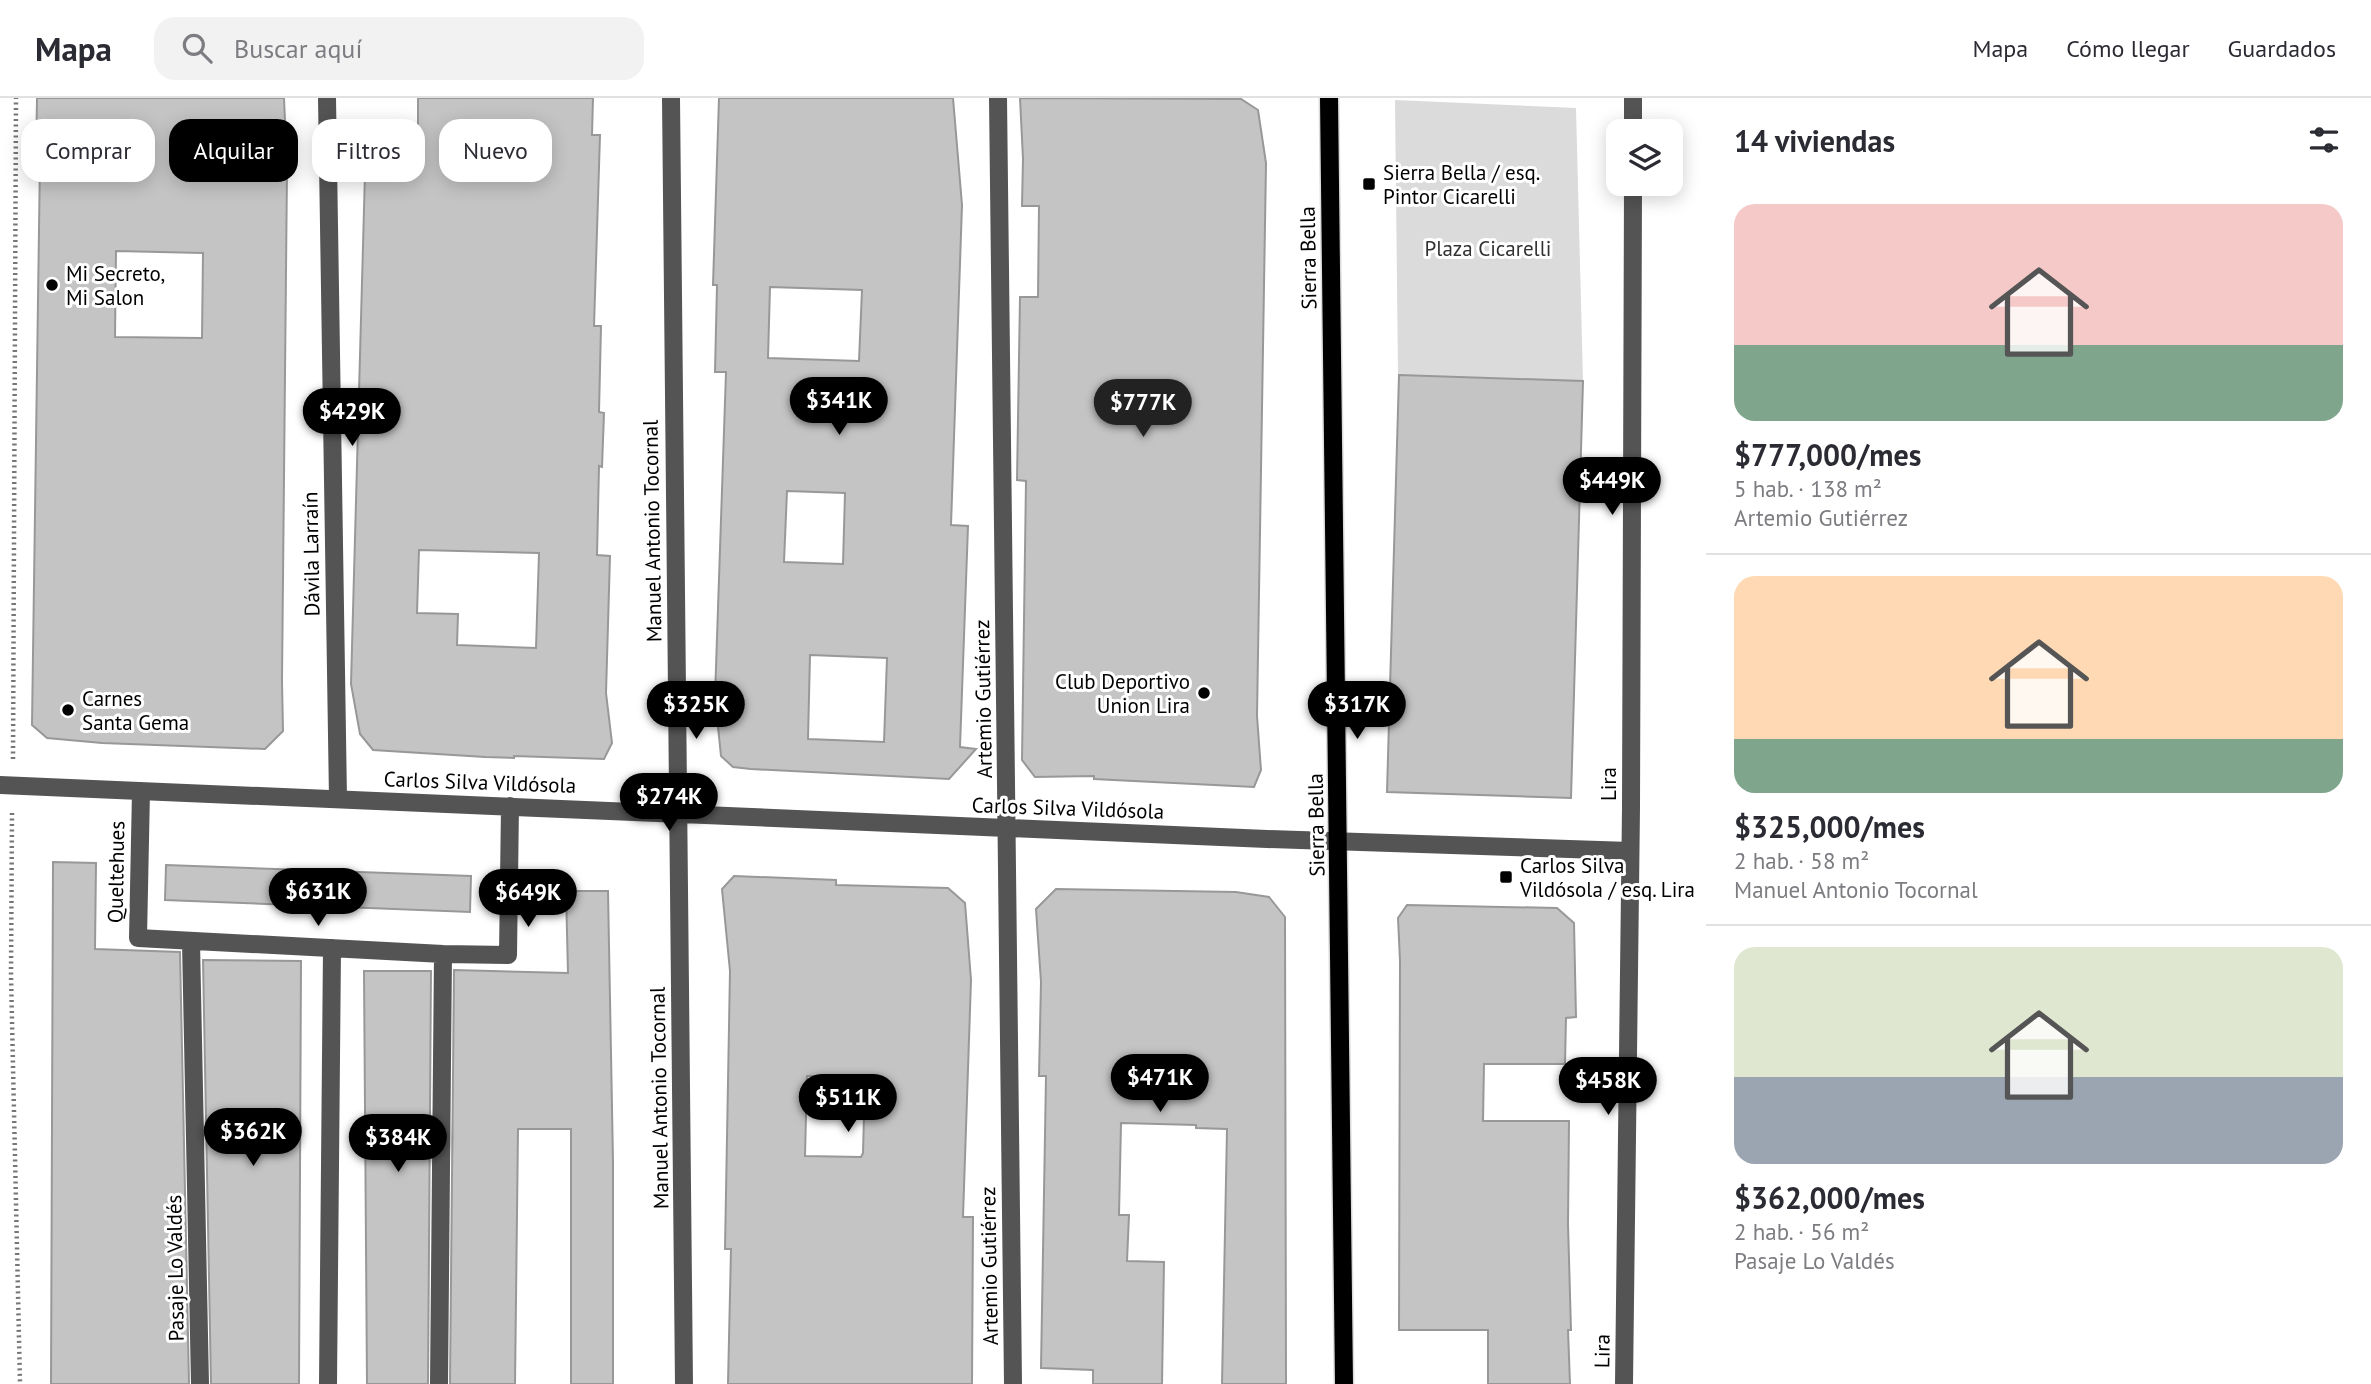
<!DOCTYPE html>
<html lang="es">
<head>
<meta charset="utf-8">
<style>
  body { margin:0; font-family:"PT Sans",sans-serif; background:#f2f2f3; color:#2b2b33; height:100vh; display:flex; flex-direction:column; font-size:26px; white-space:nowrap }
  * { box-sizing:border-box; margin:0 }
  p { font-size:23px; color:#7c7c81 }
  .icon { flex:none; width:38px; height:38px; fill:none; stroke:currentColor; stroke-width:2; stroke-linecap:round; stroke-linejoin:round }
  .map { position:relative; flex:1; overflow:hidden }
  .sheet { display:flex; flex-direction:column; background:#fff; width:665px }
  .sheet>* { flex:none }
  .top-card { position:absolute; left:21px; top:21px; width:665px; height:63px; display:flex; gap:14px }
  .tools { position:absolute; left:1606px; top:21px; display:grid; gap:14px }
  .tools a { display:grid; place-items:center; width:77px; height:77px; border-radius:14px; background:#fff; box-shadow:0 4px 18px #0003; font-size:35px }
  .price { position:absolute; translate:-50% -60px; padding:0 16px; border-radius:24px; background:#000; color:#fff; font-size:23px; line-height:46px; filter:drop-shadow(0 2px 4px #0008) }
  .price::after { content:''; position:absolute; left:50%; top:42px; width:21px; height:16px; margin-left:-10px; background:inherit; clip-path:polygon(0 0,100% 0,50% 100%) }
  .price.on { background:#222; color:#fff }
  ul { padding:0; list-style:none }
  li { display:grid; align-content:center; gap:14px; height:371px; padding:0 28px }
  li+li { border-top:2px solid #e1e1e2 }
  li span { display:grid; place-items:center; height:217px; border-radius:21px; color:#555 }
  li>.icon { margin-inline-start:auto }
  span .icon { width:126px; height:126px; fill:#fffc; stroke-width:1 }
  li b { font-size:30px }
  h2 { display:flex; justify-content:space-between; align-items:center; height:84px; padding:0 28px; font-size:30px }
  .tag { padding:0 24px; border-radius:21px; background:#fff; box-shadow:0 4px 18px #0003; font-size:24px; line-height:63px }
  .tag.on { background:#000; color:#fff }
  header { display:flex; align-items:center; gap:42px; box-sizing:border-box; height:98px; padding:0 35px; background:#fff; border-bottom:2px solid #e1e1e2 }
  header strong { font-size:33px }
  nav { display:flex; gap:38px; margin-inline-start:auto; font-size:24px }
  .search { width:490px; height:63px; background:#f2f2f3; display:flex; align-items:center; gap:18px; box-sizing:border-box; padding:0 24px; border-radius:21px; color:#7c7c81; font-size:26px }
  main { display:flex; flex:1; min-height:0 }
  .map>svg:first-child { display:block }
</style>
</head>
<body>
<header>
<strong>Mapa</strong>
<div class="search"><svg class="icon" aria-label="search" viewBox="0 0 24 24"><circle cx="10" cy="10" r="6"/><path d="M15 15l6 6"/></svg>Buscar aquí</div>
<nav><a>Mapa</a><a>Cómo llegar</a><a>Guardados</a></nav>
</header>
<main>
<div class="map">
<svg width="1706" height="1286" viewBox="0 0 1706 1286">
  <rect width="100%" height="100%" fill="#fff"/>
  <path fill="#dbdbdb" d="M 1395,2 L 1576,10 L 1583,283 L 1398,277 Z"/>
  <path fill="#c4c4c4" stroke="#989898" stroke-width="2" fill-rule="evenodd" d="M 37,0 L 284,0 L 287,71 L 282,583 L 283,633 L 265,651 L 102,645 L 47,640 L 32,627 L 40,61 L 36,61 ZM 116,153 L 203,155 L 202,240 L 115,239 Z
    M 418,0 L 593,0 L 592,37 L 600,37 L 594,228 L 601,228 L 599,314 L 604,315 L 602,369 L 599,368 L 597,457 L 610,458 L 606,595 L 612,645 L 604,661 L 514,658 L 514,660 L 485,659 L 373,652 L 360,636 L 351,586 L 365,75 L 352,74 L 354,30 L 418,31 ZM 419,452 L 539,455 L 536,550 L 457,547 L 458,516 L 417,515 Z
    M 719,0 L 953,0 L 962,107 L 951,427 L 968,428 L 960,649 L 976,651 L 949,681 L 751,671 L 733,669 L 721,658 L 715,599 L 726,274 L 715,274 L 717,187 L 713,187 ZM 770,189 L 862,192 L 859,263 L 768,260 ZM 787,393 L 845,395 L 843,466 L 784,464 ZM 810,557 L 887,560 L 884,644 L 808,641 Z
    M 1020,0 L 1241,1 L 1258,12 L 1266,65 L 1257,618 L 1261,672 L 1254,689 L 1094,681 L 1094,678 L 1035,679 L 1022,662 L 1026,383 L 1017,382 L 1020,199 L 1038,199 L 1039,108 L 1022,108 L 1023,61 Z
    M 1399,277 L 1583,283 L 1571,700 L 1387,694 Z
    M 53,764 L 96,765 L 95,851 L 180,854 L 189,1286 L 51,1286 Z
    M 166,767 L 471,778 L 470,814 L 165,802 Z
    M 734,778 L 836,782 L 836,787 L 948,790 L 965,805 L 971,882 L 963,1119 L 973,1119 L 972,1286 L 728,1286 L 731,1151 L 725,1151 L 730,873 L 722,791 ZM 807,978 L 865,979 L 863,1055 L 861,1059 L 805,1058 Z
    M 1056,791 L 1236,794 L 1269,799 L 1285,819 L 1286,1286 L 1222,1286 L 1227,1031 L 1196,1030 L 1196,1027 L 1121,1025 L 1119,1117 L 1129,1117 L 1127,1163 L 1164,1164 L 1162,1286 L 1093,1286 L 1093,1272 L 1041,1270 L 1046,978 L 1039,978 L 1041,884 L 1036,811 Z
    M 566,793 L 608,793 L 613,1064 L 613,1286 L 571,1286 L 571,1031 L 518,1031 L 515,1286 L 450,1286 L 454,872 L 568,875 Z
    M 1407,807 L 1557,810 L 1574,825 L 1576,919 L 1566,920 L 1565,966 L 1484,966 L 1483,1023 L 1569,1023 L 1568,1126 L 1571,1232 L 1568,1232 L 1570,1286 L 1488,1286 L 1488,1232 L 1399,1232 L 1400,863 L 1398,820 Z
    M 203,862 L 301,863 L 299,1286 L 211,1286 Z
    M 364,873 L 431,873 L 428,1286 L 367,1286 Z"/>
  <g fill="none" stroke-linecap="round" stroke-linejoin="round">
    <g stroke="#dbdbdb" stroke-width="21">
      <path id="major" d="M 1329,0 L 1344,1286"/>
    </g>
    <path stroke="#767676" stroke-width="4.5" stroke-dasharray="2 3.5" stroke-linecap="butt" d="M 13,661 L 16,0
      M 12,715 L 11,877 L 20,1286"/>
    <path stroke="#545454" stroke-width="18" d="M 327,0 L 338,701
      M 671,0 L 684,1286
      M 998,0 L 1013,1286
      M 1633,33 L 1633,0
      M 0,687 L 1267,741 L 1630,753
      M 141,693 L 138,840 L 443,856 L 508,857 L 510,708
      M 191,844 L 200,1286
      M 328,1286 L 332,850
      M 439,1286 L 443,856
      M 1624,1286 L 1631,710 L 1633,86"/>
    <use href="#major" stroke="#000" stroke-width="18"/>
  </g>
  <g fill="#000" stroke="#fff" stroke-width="2.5">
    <rect x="1362" y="79" width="14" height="14" rx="3.5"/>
    <circle cx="52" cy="187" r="7"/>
    <circle cx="1204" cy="595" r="7"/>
    <circle cx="68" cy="612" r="7"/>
    <rect x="1499" y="772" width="14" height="14" rx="3.5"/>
  </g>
  <g text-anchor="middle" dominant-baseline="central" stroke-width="6" stroke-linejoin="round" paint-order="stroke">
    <g font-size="21" fill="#000" stroke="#fff" text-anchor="start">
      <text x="1383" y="74">Sierra Bella / esq.<tspan x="1383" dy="24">Pintor Cicarelli</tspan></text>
      <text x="66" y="175">Mi Secreto,<tspan x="66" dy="24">Mi Salon</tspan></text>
      <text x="1190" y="583" text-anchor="end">Club Deportivo<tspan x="1190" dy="24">Union Lira</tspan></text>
      <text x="82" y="600">Carnes<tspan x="82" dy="24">Santa Gema</tspan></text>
      <text x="1520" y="767">Carlos Silva<tspan x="1520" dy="24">Vildósola / esq. Lira</tspan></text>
    </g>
    <g font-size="21" fill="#323232" stroke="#fff">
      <text x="1488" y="150">Plaza Cicarelli</text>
    </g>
    <g font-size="21" fill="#000" stroke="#fff">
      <text transform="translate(1308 160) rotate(-91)">Sierra Bella</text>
      <text transform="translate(652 433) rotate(-91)">Manuel Antonio Tocornal</text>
      <text transform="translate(311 456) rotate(-91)">Dávila Larraín</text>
      <text transform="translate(983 601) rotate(-91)">Artemio Gutiérrez</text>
      <text transform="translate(480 684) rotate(2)">Carlos Silva Vildósola</text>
      <text transform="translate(1608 686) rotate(-90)">Lira</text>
      <text transform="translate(1068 710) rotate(2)">Carlos Silva Vildósola</text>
      <text transform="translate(1316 727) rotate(-91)">Sierra Bella</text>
      <text transform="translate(116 774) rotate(-89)">Queltehues</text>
      <text transform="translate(659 1000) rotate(-91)">Manuel Antonio Tocornal</text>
      <text transform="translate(989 1168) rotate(-91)">Artemio Gutiérrez</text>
      <text transform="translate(175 1170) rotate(-91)">Pasaje Lo Valdés</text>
      <text transform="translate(1602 1253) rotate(-89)">Lira</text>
    </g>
  </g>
</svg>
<div class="tools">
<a><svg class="icon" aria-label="layers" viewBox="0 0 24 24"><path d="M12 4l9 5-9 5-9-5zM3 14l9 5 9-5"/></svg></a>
</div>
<b class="price" style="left:839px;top:339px">$341K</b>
<b class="price on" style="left:1143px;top:341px">$777K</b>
<b class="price" style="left:352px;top:350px">$429K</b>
<b class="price" style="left:1612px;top:419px">$449K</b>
<b class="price" style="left:696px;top:643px">$325K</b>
<b class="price" style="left:1357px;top:643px">$317K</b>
<b class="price" style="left:669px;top:735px">$274K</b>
<b class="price" style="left:318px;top:830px">$631K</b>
<b class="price" style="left:528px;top:831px">$649K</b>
<b class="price" style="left:1160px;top:1016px">$471K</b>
<b class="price" style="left:1608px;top:1019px">$458K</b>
<b class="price" style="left:848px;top:1036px">$511K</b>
<b class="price" style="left:253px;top:1070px">$362K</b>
<b class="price" style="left:398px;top:1076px">$384K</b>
<div class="top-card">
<a class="tag">Comprar</a>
<a class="tag on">Alquilar</a>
<a class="tag">Filtros</a>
<a class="tag">Nuevo</a>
</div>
</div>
<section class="sheet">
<h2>14 viviendas<svg class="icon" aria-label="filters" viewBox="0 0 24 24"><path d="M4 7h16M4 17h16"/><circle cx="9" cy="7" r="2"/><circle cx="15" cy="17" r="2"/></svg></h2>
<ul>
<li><span style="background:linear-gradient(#f6c9c9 65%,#7fa58c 0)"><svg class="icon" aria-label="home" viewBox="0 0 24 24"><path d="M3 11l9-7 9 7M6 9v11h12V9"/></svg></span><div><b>$777,000/mes</b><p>5 hab. · 138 m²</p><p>Artemio Gutiérrez</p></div></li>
<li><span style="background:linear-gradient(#ffd9b3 75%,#7fa58c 0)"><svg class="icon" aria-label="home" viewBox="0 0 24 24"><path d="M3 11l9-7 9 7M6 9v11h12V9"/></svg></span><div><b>$325,000/mes</b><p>2 hab. · 58 m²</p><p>Manuel Antonio Tocornal</p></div></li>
<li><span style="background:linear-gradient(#dfe7d0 60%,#9aa5b1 0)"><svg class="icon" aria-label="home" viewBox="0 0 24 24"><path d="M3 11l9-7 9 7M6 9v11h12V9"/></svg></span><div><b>$362,000/mes</b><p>2 hab. · 56 m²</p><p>Pasaje Lo Valdés</p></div></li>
</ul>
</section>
</main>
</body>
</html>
